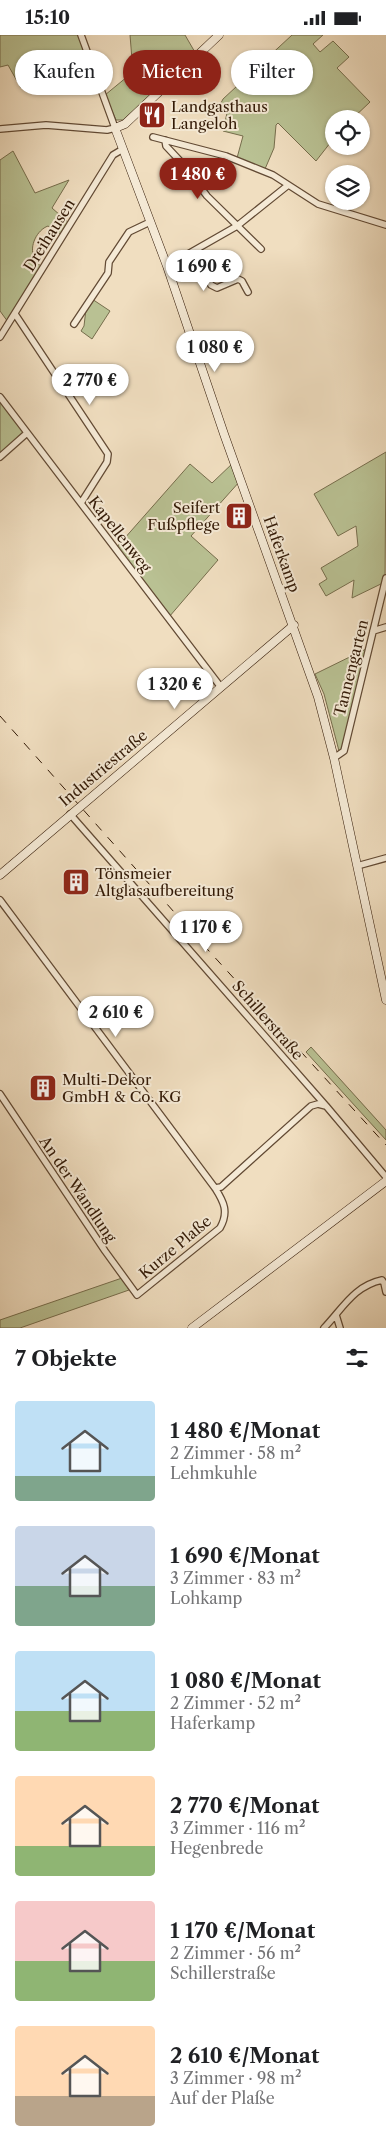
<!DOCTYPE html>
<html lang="de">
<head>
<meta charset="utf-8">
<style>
  body { margin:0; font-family:"Libre Caslon Text",serif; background:#f6f6f6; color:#202124; height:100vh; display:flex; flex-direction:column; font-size:19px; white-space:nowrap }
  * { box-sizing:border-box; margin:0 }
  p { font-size:16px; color:#757577 }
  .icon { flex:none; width:28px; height:28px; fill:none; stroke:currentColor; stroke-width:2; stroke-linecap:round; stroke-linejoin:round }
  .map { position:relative; height:1293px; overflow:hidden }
  .drawer { display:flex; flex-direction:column; background:#fff; flex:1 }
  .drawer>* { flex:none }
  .hud { position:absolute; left:15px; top:15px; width:356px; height:45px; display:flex; gap:10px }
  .fabs { position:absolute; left:325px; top:75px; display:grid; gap:10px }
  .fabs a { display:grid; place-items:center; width:45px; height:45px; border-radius:50%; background:#fff; box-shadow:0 1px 4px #0004; font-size:25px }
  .price { position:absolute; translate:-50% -42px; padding:0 11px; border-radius:18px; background:#fff; color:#222; font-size:16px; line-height:32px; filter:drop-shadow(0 1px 2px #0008) }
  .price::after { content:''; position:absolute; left:50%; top:30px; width:15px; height:11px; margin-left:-8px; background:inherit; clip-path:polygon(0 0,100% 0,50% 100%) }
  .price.active { background:#8f2418; color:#fff }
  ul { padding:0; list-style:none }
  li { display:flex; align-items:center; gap:15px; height:125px; padding:0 15px }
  li span { display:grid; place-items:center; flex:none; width:140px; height:100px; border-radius:5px; color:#555 }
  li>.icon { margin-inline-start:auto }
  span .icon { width:60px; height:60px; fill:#fffc; stroke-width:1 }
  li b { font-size:21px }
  h2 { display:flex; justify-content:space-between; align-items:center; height:60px; padding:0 15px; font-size:21px }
  .pill { padding:0 18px; border-radius:22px; background:#fff; box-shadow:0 1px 4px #0004; font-size:18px; line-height:45px }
  .pill.active { background:#8f2418; color:#fff }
  .status { display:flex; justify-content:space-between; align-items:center; height:35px; padding:0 25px; background:#fff; direction:ltr }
  .status svg { height:14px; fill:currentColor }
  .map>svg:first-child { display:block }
</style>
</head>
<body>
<div class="status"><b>15:10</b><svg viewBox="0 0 49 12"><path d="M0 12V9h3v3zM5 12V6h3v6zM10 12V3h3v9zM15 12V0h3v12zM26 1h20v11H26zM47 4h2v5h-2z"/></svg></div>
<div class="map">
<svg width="386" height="1293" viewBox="0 0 386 1293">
  <rect width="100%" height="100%" fill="#f0dec0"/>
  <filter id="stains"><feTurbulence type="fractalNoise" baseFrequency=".004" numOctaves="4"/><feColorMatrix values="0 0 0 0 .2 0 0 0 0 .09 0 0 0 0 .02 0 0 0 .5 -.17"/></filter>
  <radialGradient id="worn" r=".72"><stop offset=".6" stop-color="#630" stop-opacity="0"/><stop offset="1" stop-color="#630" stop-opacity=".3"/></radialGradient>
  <path fill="#b9c193" stroke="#766d4c" d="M 0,0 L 79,0 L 93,37 L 21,53 L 8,30 L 0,32 Z
    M 130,0 L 185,0 L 196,19 L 123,85 L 116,85 L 105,60 L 133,37 Z
    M 292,0 L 323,0 L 313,9 L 320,17 L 333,6 L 349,22 L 337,33 L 370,67 L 352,84 L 334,84 L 334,103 L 316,126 L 278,88 L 276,90 L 274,113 L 265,134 L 237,123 L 243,101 L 223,96 L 227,78 L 218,74 L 223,64 Z
    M 13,116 L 35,158 L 69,145 L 52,173 L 69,188 L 62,200 L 48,191 C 37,195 29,211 34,222 C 35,226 39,230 42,232 L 8,287 L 0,276 L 0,125 Z
    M 92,264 L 110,276 L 92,304 L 81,296 L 84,291 L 86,274 Z
    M 0,364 L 26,399 L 0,421 Z
    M 386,417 L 385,547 L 352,563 L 354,545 L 326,561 L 319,549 L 327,544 L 321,533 L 358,511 L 356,491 L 338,501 L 314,459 Z
    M 234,427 L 240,446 L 191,501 L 218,525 L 169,582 L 116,513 L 190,429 L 212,448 Z
    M 368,613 L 343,714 L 339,716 L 324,659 L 315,639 Z
    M 311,1012 L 386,1095 L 386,1105 L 306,1017 Z
    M 122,1243 L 129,1255 L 20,1293 L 0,1293 L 0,1285 Z"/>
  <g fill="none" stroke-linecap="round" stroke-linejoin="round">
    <g stroke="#624a34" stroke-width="8">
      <path id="street" d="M 0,94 L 46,90 L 107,95 L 115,93 L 81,0
        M 153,102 L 226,121 L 273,140 L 318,169 L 386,190
        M 165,105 L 166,111 L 182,128 L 207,161 L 261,214
        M 193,217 L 211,250 L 217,253 L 238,244 L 242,246 L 248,257
        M 167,231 L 237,191 L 287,151
        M 15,279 L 108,419 L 107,427 L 81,468
        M 74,289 L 108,238 L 109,227 L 129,197 L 150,187
        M 0,302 L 113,120 L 123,114
        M 0,362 L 220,651
        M 0,422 L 27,398
        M 373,596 L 386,592
        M 334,723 L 344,716 L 386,543
        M 70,779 L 327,1072 L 386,1142
        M 357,831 L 386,823
        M 0,865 L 215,1153 C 224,1167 229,1177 220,1193 L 137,1260 L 105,1216 L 0,1059
        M 215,1153 L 221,1152 L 311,1071 L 318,1069 L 326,1071
        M 336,1280 L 340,1293
        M 324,1293 C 343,1273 354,1251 382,1245 L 384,1248 L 386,1257"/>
    </g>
    <g stroke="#321906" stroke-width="9">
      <path id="secondary" d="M 219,0 L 125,89 L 115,93 L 167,231 L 224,399 L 318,662 L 334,723 L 386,965
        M 0,840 L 294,590
        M 192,1293 L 386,1146"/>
    </g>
    <use href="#street" stroke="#f5ead6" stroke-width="5.5"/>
    <use href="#secondary" stroke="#f5ead6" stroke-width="8"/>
    <path stroke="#321906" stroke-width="1" stroke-dasharray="9 9" stroke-linecap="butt" d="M 0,681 L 198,904 L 386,1110"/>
  </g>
  <defs>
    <g id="restaurant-square" transform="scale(1.4375)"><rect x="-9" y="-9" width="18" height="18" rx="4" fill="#8f2418" stroke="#f5ead6"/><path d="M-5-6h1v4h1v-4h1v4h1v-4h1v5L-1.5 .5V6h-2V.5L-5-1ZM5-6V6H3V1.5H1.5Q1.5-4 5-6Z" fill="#fff"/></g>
    <g id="building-square" transform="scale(1.4375)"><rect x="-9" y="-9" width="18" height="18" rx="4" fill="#8f2418" stroke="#f5ead6"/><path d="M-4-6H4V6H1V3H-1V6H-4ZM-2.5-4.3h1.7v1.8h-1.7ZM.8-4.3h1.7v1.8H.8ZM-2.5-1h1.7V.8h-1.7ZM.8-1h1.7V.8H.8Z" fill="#fff"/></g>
  </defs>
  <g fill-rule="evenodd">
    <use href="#restaurant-square" x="152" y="80"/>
    <use href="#building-square" x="239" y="481"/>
    <use href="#building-square" x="76" y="847"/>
    <use href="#building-square" x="43" y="1053"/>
  </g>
  <g text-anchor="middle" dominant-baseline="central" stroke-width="4" stroke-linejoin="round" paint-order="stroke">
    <g font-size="15" fill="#321906" stroke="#f5ead6" text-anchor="start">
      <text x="171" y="71">Landgasthaus<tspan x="171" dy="17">Langeloh</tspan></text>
      <text x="220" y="472" text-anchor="end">Seifert<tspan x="220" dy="17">Fußpflege</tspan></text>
      <text x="95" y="838">Tönsmeier<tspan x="95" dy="17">Altglasaufbereitung</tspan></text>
      <text x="62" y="1044">Multi-Dekor<tspan x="62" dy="17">GmbH &amp; Co. KG</tspan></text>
    </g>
    <g font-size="15" fill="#321906" stroke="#f5ead6">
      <text transform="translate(49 200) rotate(-58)">Dreihausen</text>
      <text transform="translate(120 499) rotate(52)">Kapellenweg</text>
      <text transform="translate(282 519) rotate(70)">Haferkamp</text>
      <text transform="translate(351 633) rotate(-76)">Tannengarten</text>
      <text transform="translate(103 733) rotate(-40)">Industriestraße</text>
      <text transform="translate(268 985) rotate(49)">Schillerstraße</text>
      <text transform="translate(78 1154) rotate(56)">An der Wandlung</text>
      <text transform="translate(175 1212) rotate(-40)">Kurze Plaße</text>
    </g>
  </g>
  <rect width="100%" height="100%" filter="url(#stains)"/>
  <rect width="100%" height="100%" fill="url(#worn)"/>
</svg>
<div class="fabs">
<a><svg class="icon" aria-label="locate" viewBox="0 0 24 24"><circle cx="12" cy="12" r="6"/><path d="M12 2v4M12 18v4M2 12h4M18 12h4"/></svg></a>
<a><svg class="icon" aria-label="layers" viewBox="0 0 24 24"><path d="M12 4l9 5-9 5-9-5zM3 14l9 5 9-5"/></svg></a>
</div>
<b class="price active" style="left:198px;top:165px">1 480 €</b>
<b class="price" style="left:204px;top:257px">1 690 €</b>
<b class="price" style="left:215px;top:338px">1 080 €</b>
<b class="price" style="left:90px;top:371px">2 770 €</b>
<b class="price" style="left:175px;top:675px">1 320 €</b>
<b class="price" style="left:206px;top:918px">1 170 €</b>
<b class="price" style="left:116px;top:1003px">2 610 €</b>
<div class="hud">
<a class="pill">Kaufen</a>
<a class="pill active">Mieten</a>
<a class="pill">Filter</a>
</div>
</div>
<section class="drawer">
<h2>7 Objekte<svg class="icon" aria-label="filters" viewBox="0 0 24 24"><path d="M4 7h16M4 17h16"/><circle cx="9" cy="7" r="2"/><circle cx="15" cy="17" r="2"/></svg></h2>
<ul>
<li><span style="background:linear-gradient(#bfe0f5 75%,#7fa58c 0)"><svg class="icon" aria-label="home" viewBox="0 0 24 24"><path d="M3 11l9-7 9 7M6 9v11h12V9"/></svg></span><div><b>1 480 €/Monat</b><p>2 Zimmer · 58 m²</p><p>Lehmkuhle</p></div></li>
<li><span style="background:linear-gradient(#c9d6e8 60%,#7fa58c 0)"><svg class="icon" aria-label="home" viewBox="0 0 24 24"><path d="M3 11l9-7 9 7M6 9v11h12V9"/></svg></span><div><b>1 690 €/Monat</b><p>3 Zimmer · 83 m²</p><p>Lohkamp</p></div></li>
<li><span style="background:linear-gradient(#bfe0f5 60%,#8fb573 0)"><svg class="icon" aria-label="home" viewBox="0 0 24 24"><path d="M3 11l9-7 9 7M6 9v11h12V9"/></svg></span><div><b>1 080 €/Monat</b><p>2 Zimmer · 52 m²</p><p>Haferkamp</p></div></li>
<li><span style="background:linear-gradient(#ffd9b3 70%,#8fb573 0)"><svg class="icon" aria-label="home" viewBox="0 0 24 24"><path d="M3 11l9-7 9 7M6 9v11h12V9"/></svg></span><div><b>2 770 €/Monat</b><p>3 Zimmer · 116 m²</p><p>Hegenbrede</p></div></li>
<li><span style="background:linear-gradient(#f6c9c9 60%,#8fb573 0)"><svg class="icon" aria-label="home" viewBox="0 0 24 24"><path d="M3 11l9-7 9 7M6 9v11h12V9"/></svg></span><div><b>1 170 €/Monat</b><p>2 Zimmer · 56 m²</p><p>Schillerstraße</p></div></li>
<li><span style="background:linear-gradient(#ffd9b3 70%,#b9a48a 0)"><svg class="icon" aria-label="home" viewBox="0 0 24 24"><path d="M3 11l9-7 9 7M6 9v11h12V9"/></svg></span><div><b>2 610 €/Monat</b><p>3 Zimmer · 98 m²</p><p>Auf der Plaße</p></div></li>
</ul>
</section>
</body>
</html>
